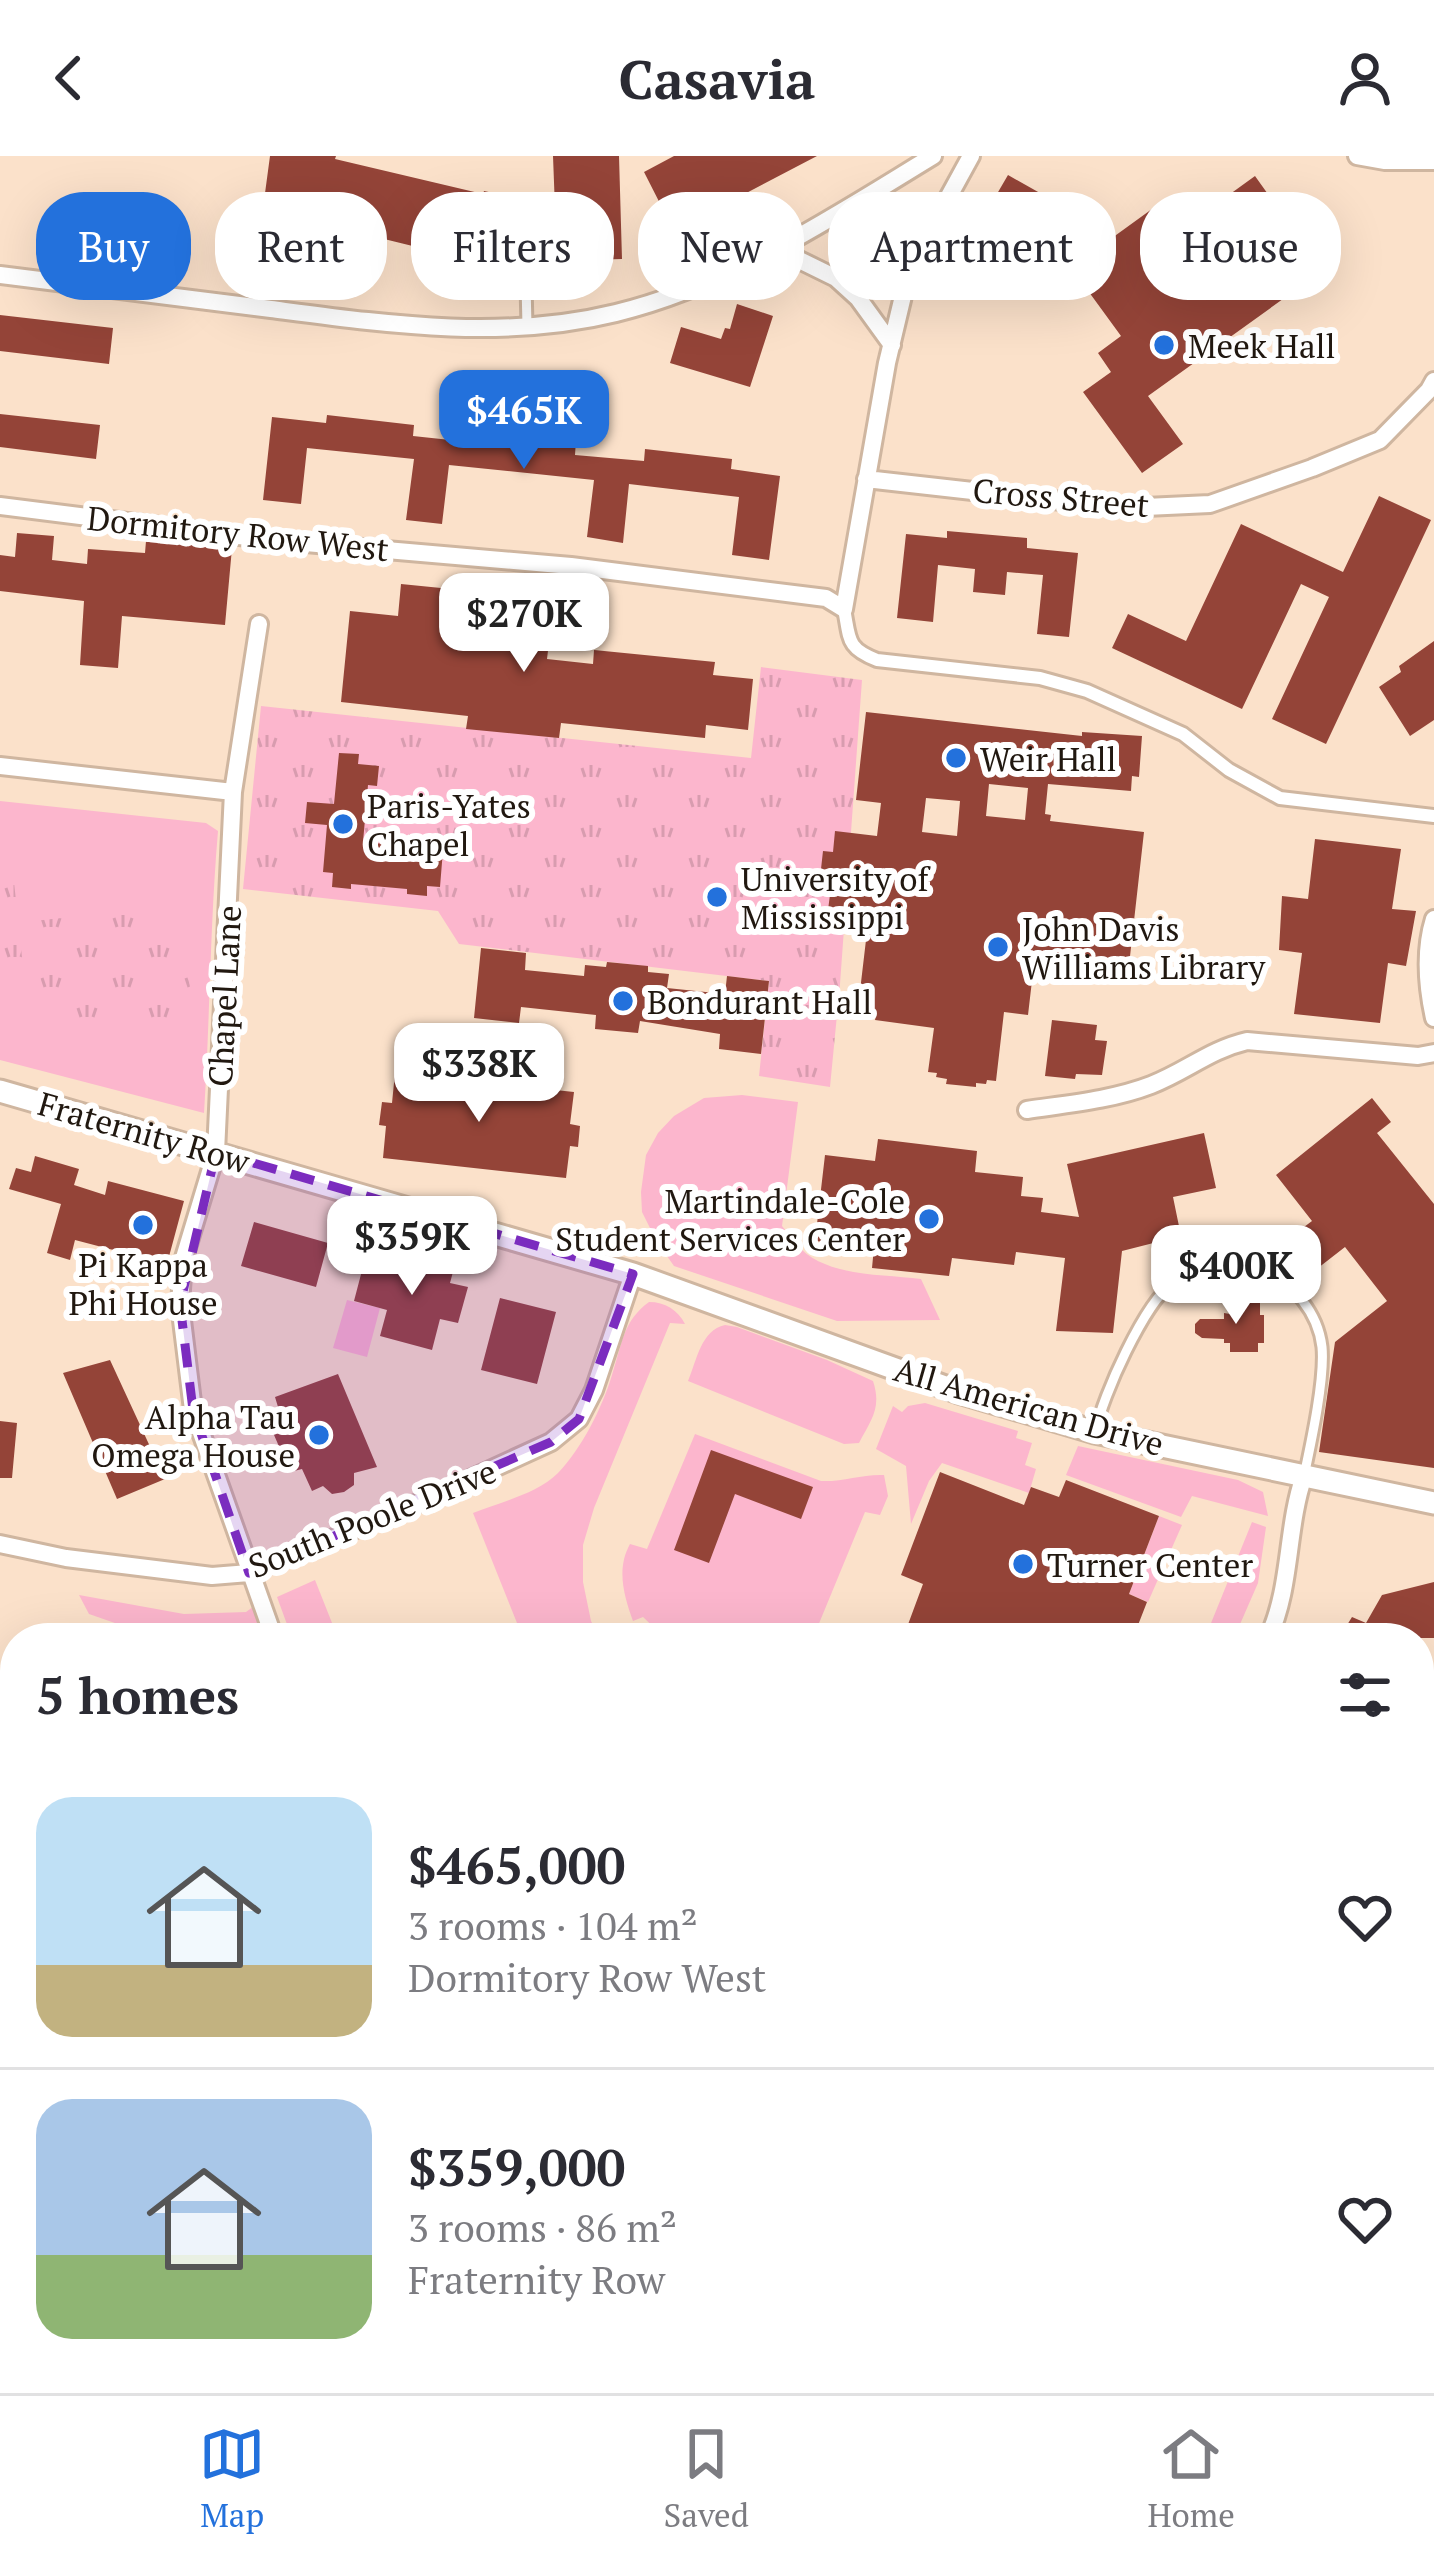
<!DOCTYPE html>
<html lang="en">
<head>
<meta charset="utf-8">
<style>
  body { margin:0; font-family:"PT Serif",serif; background:#f2f2f3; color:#2b2b33; height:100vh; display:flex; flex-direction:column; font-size:45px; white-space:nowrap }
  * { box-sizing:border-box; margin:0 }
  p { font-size:39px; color:#7c7c81 }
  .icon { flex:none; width:66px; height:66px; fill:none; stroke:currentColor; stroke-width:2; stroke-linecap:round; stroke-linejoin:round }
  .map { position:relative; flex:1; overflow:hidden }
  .drawer { position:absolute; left:0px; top:1467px; width:1434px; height:771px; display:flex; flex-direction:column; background:#fff; border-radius:48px 48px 0 0; box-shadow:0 12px 48px #0002 }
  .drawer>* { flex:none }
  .hud { position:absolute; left:36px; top:36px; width:1362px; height:108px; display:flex; gap:24px }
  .price { position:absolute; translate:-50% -102px; padding:0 27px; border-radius:24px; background:#fff; color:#222; font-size:39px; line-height:78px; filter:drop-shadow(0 3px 6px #0008) }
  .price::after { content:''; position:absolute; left:50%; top:72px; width:36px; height:27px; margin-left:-18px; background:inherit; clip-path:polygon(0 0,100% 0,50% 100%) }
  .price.on { background:#2371dc; color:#fff }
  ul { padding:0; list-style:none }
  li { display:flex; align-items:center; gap:36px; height:300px; padding:0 36px }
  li+li { border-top:3px solid #e1e1e2 }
  li span { display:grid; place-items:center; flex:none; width:336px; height:240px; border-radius:36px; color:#555 }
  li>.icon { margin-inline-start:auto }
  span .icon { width:144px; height:144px; fill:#fffc; stroke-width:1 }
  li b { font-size:51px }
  h2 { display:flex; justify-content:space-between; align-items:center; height:144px; padding:0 36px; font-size:51px }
  .chip { padding:0 42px; border-radius:48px; background:#fff; box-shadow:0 12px 48px #0002; font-size:42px; line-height:108px }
  .chip.on { background:#2371dc; color:#fff }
  header { display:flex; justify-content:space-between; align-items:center; height:156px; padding:0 36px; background:#fff; font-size:54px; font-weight:800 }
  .tab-bar { display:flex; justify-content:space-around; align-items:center; height:168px; border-top:3px solid #e1e1e2; background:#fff; font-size:33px; color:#7c7c81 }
  .tab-bar a { display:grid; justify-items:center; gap:6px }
  .tab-bar .on { color:#2371dc }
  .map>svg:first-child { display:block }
</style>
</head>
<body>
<header><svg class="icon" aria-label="back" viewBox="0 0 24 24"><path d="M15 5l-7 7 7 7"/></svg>Casavia<svg class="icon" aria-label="person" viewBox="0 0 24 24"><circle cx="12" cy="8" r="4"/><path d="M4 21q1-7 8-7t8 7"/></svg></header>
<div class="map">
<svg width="1434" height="2237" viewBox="0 0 1434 2237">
  <defs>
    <pattern id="forest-crowns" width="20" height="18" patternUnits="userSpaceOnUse" patternTransform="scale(3)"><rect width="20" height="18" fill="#eb94b3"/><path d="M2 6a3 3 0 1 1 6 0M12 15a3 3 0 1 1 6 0" fill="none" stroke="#be7890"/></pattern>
    <pattern id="park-tufts" width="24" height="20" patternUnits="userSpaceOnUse" patternTransform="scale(3)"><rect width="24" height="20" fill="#fcb6cd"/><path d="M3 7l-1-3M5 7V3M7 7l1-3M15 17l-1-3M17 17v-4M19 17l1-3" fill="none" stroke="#d89caf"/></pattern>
  </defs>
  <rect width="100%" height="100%" fill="#fbe1ca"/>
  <path fill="#fcb6cd" d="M 0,645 L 206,667 L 218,675 C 210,769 210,863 204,957 L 0,904 Z
    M 742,939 L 798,946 L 782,1070 C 788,1077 794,1086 801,1093 C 830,1121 883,1118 921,1123 L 940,1164 L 837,1165 L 674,1110 L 657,1086 L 642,1056 L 641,1036 L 646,999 L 658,977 L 674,960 L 704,942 Z
    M 347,1144 L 380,1152 L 367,1201 L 333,1192 Z
    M 649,1146 C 665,1146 678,1154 685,1168 L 670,1167 L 594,1352 L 583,1389 L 583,1426 L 591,1465 L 600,1482 L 523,1482 L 473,1357 C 500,1346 537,1338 558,1317 C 582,1292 602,1252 612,1219 C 622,1188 623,1165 649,1146 Z
    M 725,1169 L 737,1171 L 827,1204 L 873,1225 C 882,1252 871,1264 859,1287 L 844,1288 L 688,1225 C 697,1204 701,1174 725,1169 Z
    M 925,1247 L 1018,1275 L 1016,1282 L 1032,1287 L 1025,1309 L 1036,1313 L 1029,1337 L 942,1307 L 929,1325 L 911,1368 L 906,1310 L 876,1293 L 893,1250 L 902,1256 L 908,1250 Z
    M 695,1278 L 821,1325 C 843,1326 862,1318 884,1319 L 888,1340 L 880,1359 L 865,1356 L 813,1482 L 665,1482 L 643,1461 L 633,1465 C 624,1440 616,1413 630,1388 L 647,1393 Z
    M 1078,1290 L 1238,1324 L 1263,1336 L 1268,1360 L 1192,1340 L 1181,1361 L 1066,1319 Z
    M 1159,1360 L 1182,1369 L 1148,1446 L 1129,1438 Z
    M 1252,1366 L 1266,1371 L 1258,1427 L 1234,1482 L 1195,1482 L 1188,1478 L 1187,1470 L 1207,1477 Z
    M 315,1424 L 338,1482 L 292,1482 L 277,1441 Z
    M 79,1439 L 184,1458 L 246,1456 L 260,1446 L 274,1482 L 158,1482 L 89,1458 Z
    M 358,2223 L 711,2223 L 714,2237 L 354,2237 Z
    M 947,2223 L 1254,2223 L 1245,2237 L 941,2237 Z"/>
  <path fill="url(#forest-crowns)" d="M 38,2223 L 144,2223 L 139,2237 L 21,2237 Z
    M 394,2223 L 551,2223 L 550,2237 L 386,2237 Z"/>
  <path fill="url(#park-tufts)" d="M 761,511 L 862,524 L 840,828 L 830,931 L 759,920 L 769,825 L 459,788 L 438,755 L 243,733 L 261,550 L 751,602 Z
    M 14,726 L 26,839 L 0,842 L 0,728 Z
    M 181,749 L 193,860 L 46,874 L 34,765 Z"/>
  <path fill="#944438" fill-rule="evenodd" d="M 270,0 L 336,0 L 335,3 L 483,38 L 484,35 L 507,40 L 501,64 L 498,63 L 486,108 L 327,69 L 326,74 L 261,67 Z
    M 553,0 L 619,0 L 622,103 L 557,105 Z
    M 674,0 L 817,0 L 674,75 L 644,16 Z
    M 1008,19 L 1070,54 L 1028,126 L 966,91 Z
    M 1255,20 L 1270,41 L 1222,75 L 1208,54 Z
    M 1152,53 L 1206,126 L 1268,81 L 1282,101 L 1301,86 L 1322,115 L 1148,240 L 1183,288 L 1142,317 L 1083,236 L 1111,216 L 1098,197 L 1121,180 L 1078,121 L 1101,105 L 1094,95 Z
    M 737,148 L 773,160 L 750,231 L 670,207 L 681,171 L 721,183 L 725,172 L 730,173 Z
    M 0,159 L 113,172 L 109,208 L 0,195 Z
    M 0,258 L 100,269 L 96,303 L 0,291 Z
    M 327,259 L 414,269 L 413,280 L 469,286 L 470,273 L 576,284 L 575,299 L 644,305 L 645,293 L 732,303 L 731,313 L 780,320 L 769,404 L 732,399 L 739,341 L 629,328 L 623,387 L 587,381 L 594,324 L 449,309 L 442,368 L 406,364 L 414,303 L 307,292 L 301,348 L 263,344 L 272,261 L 326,267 Z
    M 1379,340 L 1431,364 L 1326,588 L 1272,563 L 1329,441 L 1301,428 L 1242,553 L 1112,492 L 1128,458 L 1186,485 L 1241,368 L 1343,416 Z
    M 947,375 L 1027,382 L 1027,392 L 1078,397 L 1069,481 L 1037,478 L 1043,419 L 1007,416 L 1005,439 L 973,436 L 975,413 L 938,409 L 933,466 L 897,462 L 906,378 L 947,382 Z
    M 17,377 L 54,380 L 52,404 L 87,408 L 88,393 L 145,397 L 146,385 L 232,392 L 225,469 L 122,460 L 118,512 L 80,509 L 84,445 L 0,435 L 0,399 L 15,401 Z
    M 401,428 L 491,437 L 488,472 L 550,478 L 547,503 L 593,508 L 594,494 L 715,506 L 713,519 L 753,523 L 748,574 L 706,569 L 705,582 L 561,567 L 559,582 L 466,573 L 468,560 L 341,546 L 350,455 L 398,460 Z
    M 1434,485 L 1434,564 L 1410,580 L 1379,531 L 1401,516 L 1399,510 Z
    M 866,556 L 1082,580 L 1082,576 L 1142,580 L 1139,621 L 1132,620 L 1131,635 L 1048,628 L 1045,658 L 1051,659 L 1050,665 L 1144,676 L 1127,827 L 1033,816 L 1028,859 L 1004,856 L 996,925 L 987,924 L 986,928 L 976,927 L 976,931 L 946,928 L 947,923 L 936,921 L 937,917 L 928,916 L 934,872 L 875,864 L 876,859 L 866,858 L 866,853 L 858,852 L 868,767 L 839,763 L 840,755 L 828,754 L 831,731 L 819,731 L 823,695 L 833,696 L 835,675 L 877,680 L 881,647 L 856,644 ZM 989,628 L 1028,632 L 1025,664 L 986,660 ZM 926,642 L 960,645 L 957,680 L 922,676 Z
    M 339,597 L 359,598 L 358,608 L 379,610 L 377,630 L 368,629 L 363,686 L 408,690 L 409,678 L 434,680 L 433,693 L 443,694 L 440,731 L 427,730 L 427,740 L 407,738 L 407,733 L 351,728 L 351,733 L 332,731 L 333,717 L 323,716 L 327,669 L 305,667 L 307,646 L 334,648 Z
    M 1315,683 L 1401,693 L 1392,753 L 1416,755 L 1406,810 L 1388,807 L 1380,867 L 1294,858 L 1302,797 L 1279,794 L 1282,740 L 1308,743 Z
    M 481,792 L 526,797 L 525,814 L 584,820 L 585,809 L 606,811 L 607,806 L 648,810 L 648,816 L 669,818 L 667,832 L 725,838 L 727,820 L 769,825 L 761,898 L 719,893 L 720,878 L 640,865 L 638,877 L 595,873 L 596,859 L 521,851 L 519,867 L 474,862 Z
    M 1052,864 L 1097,869 L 1095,884 L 1107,885 L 1102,919 L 1076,918 L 1075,923 L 1045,920 Z
    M 395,917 L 574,936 L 570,968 L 580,970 L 578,991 L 570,990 L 566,1022 L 383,1002 L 386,970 L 379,969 L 382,946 L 392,947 Z
    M 1372,942 L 1391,966 L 1377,977 L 1434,1048 L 1434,1312 L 1319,1296 L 1335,1186 L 1387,1145 L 1345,1091 L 1318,1112 L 1292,1080 L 1312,1065 L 1276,1019 Z
    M 1204,977 L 1216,1032 L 1173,1041 L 1181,1080 L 1122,1095 L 1113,1177 L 1056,1175 L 1065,1102 L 1016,1096 L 1014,1109 L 952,1102 L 949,1120 L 872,1112 L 874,1091 L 815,1085 L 825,999 L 875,1005 L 878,983 L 977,995 L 975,1016 L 1023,1021 L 1021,1040 L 1043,1042 L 1041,1056 L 1079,1061 L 1067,1008 Z
    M 35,1000 L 79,1013 L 74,1029 L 105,1039 L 108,1025 L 184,1045 L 167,1108 L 75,1084 L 70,1104 L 47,1097 L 61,1048 L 9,1033 L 16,1012 L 31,1016 Z
    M 254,1066 L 328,1087 L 316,1131 L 241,1110 Z
    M 399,1097 L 454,1112 L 450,1127 L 468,1131 L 458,1167 L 440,1163 L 432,1194 L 380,1180 L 387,1154 L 354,1145 L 365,1103 L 395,1112 Z
    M 500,1142 L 556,1156 L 537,1228 L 481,1214 Z
    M 1230,1146 L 1260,1146 L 1260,1159 L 1264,1159 L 1264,1187 L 1258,1187 L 1258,1196 L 1230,1196 L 1230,1187 L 1224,1187 L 1224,1183 L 1202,1182 L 1195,1177 L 1195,1168 L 1200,1163 L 1224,1163 L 1224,1157 L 1230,1158 Z
    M 110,1204 L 165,1323 L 117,1343 L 63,1217 Z
    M 338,1218 L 377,1311 L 354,1317 L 354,1329 L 344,1336 L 332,1338 L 323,1330 L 312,1335 L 302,1313 L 290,1316 L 268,1265 L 281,1261 L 275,1241 Z
    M 0,1265 L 17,1267 L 12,1322 L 0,1322 Z
    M 711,1294 L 813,1331 L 801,1363 L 735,1338 L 709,1407 L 674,1394 Z
    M 940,1316 L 1024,1349 L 1031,1331 L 1059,1341 L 1066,1324 L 1159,1360 L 1129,1438 L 1147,1446 L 1133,1482 L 903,1482 L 923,1428 L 901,1419 Z
    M 1434,1426 L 1434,1482 L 1339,1482 L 1352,1461 L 1366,1467 L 1382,1439 Z"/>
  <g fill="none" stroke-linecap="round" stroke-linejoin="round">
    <g stroke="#cfb6a0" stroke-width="15">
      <path id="service" d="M 525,86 L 527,170
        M 1096,1274 C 1102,1241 1145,1146 1172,1128 C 1179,1123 1189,1121 1198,1119 C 1217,1113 1243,1107 1262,1115 C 1294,1127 1318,1157 1322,1191 C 1325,1223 1311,1287 1304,1320
        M 327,2237 L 331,2223"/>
    </g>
    <g stroke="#cfb6a0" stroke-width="18">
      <path id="pedestrian" d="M 844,453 C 850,483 846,492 877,504 L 1040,522 L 1087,535 L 1183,578 L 1229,614 L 1280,642 L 1434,660"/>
    </g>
    <g stroke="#cfb6a0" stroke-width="22">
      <path id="minor" d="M 1357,0 L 1385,5 L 1434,5
        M 777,93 L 836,122 L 858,142 L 892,189
        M 0,119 C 91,130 181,142 271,153 C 386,168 502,185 616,157 C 731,129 833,61 933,0
        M 866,323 L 1124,352 L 1210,348 L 1312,312 L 1380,284 L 1429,234 L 1434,225
        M 0,350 L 271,384 L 571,410 L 826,442 L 844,453 L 887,207 L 903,140 L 931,73 L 971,0
        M 259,468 L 233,636 L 216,996 L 183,1105 L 180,1148 L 193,1254 L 274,1482
        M 0,610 L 233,636
        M 1434,763 C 1424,795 1427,830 1434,862
        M 1027,954 C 1067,948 1112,944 1151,929 C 1187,915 1209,894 1247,885 L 1418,900 L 1434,897
        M 0,1388 L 66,1402 L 212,1420 L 249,1417 L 409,1351 L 551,1286 L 579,1263 L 594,1234 L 633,1118
        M 1268,1482 C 1292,1431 1286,1372 1304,1320
        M 0,1917 L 15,1916
        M 908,2237 L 914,2223"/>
    </g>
    <g stroke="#cfb6a0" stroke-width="27">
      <path id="tertiary" d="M 0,935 L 633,1118 L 959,1236 L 1095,1276 L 1434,1347"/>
    </g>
    <use href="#service" stroke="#fff" stroke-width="9"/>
    <use href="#pedestrian" stroke="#fff" stroke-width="12"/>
    <use href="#minor" stroke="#fff" stroke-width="16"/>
    <use href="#tertiary" stroke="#fff" stroke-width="21"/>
  </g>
  <path fill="#7b2cbf" fill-opacity="0.2" stroke="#7b2cbf" stroke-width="9" stroke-dasharray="24 15" stroke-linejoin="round" d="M 216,996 L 633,1118 L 579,1263 L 551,1286 L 249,1417 L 193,1254 L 180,1148 Z"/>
  <g fill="#2371dc" stroke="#fff" stroke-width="4.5">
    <circle cx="1164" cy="189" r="12"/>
    <circle cx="956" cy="602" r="12"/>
    <circle cx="343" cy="668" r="12"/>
    <circle cx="717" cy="741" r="12"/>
    <circle cx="998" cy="791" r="12"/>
    <circle cx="623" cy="845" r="12"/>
    <circle cx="929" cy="1063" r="12"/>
    <circle cx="143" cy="1069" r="12"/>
    <circle cx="319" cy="1279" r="12"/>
    <circle cx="1023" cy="1408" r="12"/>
  </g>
  <g text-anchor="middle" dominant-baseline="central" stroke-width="12" stroke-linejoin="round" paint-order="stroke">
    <g font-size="33" fill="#211810" stroke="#fff" text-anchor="start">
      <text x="1188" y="189">Meek Hall</text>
      <text x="980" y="602">Weir Hall</text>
      <text x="367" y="649">Paris-Yates<tspan x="367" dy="38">Chapel</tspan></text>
      <text x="741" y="722">University of<tspan x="741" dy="38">Mississippi</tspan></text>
      <text x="1022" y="772">John Davis<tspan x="1022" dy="38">Williams Library</tspan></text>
      <text x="647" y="845">Bondurant Hall</text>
      <text x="905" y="1044" text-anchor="end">Martindale-Cole<tspan x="905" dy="38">Student Services Center</tspan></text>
      <text x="143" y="1108" text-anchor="middle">Pi Kappa<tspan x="143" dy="38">Phi House</tspan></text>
      <text x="295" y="1260" text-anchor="end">Alpha Tau<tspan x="295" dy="38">Omega House</tspan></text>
      <text x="1047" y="1408">Turner Center</text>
    </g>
    <g font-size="33" fill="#211810" stroke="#fff">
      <text transform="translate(1061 341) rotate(5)">Cross Street</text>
      <text transform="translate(238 377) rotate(6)">Dormitory Row West</text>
      <text transform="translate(224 840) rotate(-87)">Chapel Lane</text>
      <text transform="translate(144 976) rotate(16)">Fraternity Row</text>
      <text transform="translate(1029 1250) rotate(16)">All American Drive</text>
      <text transform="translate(372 1362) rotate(-22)">South Poole Drive</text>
    </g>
  </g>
</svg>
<b class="price on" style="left:524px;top:316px">$465K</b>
<b class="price" style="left:524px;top:519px">$270K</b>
<b class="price" style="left:479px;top:969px">$338K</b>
<b class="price" style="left:412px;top:1142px">$359K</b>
<b class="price" style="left:1236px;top:1171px">$400K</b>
<div class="hud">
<a class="chip on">Buy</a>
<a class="chip">Rent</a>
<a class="chip">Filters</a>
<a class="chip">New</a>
<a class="chip">Apartment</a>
<a class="chip">House</a>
</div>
<section class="drawer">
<h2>5 homes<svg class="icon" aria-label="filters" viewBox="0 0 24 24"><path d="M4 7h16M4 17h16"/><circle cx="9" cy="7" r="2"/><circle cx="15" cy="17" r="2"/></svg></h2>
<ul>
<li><span style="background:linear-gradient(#bfe0f5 70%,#c2b280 0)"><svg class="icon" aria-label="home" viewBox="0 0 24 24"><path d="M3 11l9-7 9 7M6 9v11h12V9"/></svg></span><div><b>$465,000</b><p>3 rooms · 104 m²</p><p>Dormitory Row West</p></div><svg class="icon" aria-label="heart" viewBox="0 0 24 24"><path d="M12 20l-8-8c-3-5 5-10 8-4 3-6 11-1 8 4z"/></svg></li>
<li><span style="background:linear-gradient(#a9c7e8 65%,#8fb573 0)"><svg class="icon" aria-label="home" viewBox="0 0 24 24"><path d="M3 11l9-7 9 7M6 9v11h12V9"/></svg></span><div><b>$359,000</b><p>3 rooms · 86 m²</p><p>Fraternity Row</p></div><svg class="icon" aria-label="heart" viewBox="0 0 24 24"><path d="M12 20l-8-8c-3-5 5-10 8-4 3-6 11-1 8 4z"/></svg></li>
</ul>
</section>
</div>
<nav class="tab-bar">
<a class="on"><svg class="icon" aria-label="map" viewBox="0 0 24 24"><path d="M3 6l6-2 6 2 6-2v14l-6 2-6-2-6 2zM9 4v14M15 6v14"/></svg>Map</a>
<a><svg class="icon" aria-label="saved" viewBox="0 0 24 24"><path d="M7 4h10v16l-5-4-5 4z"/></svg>Saved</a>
<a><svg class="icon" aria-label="home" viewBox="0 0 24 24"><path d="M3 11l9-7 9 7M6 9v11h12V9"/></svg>Home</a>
</nav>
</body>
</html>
